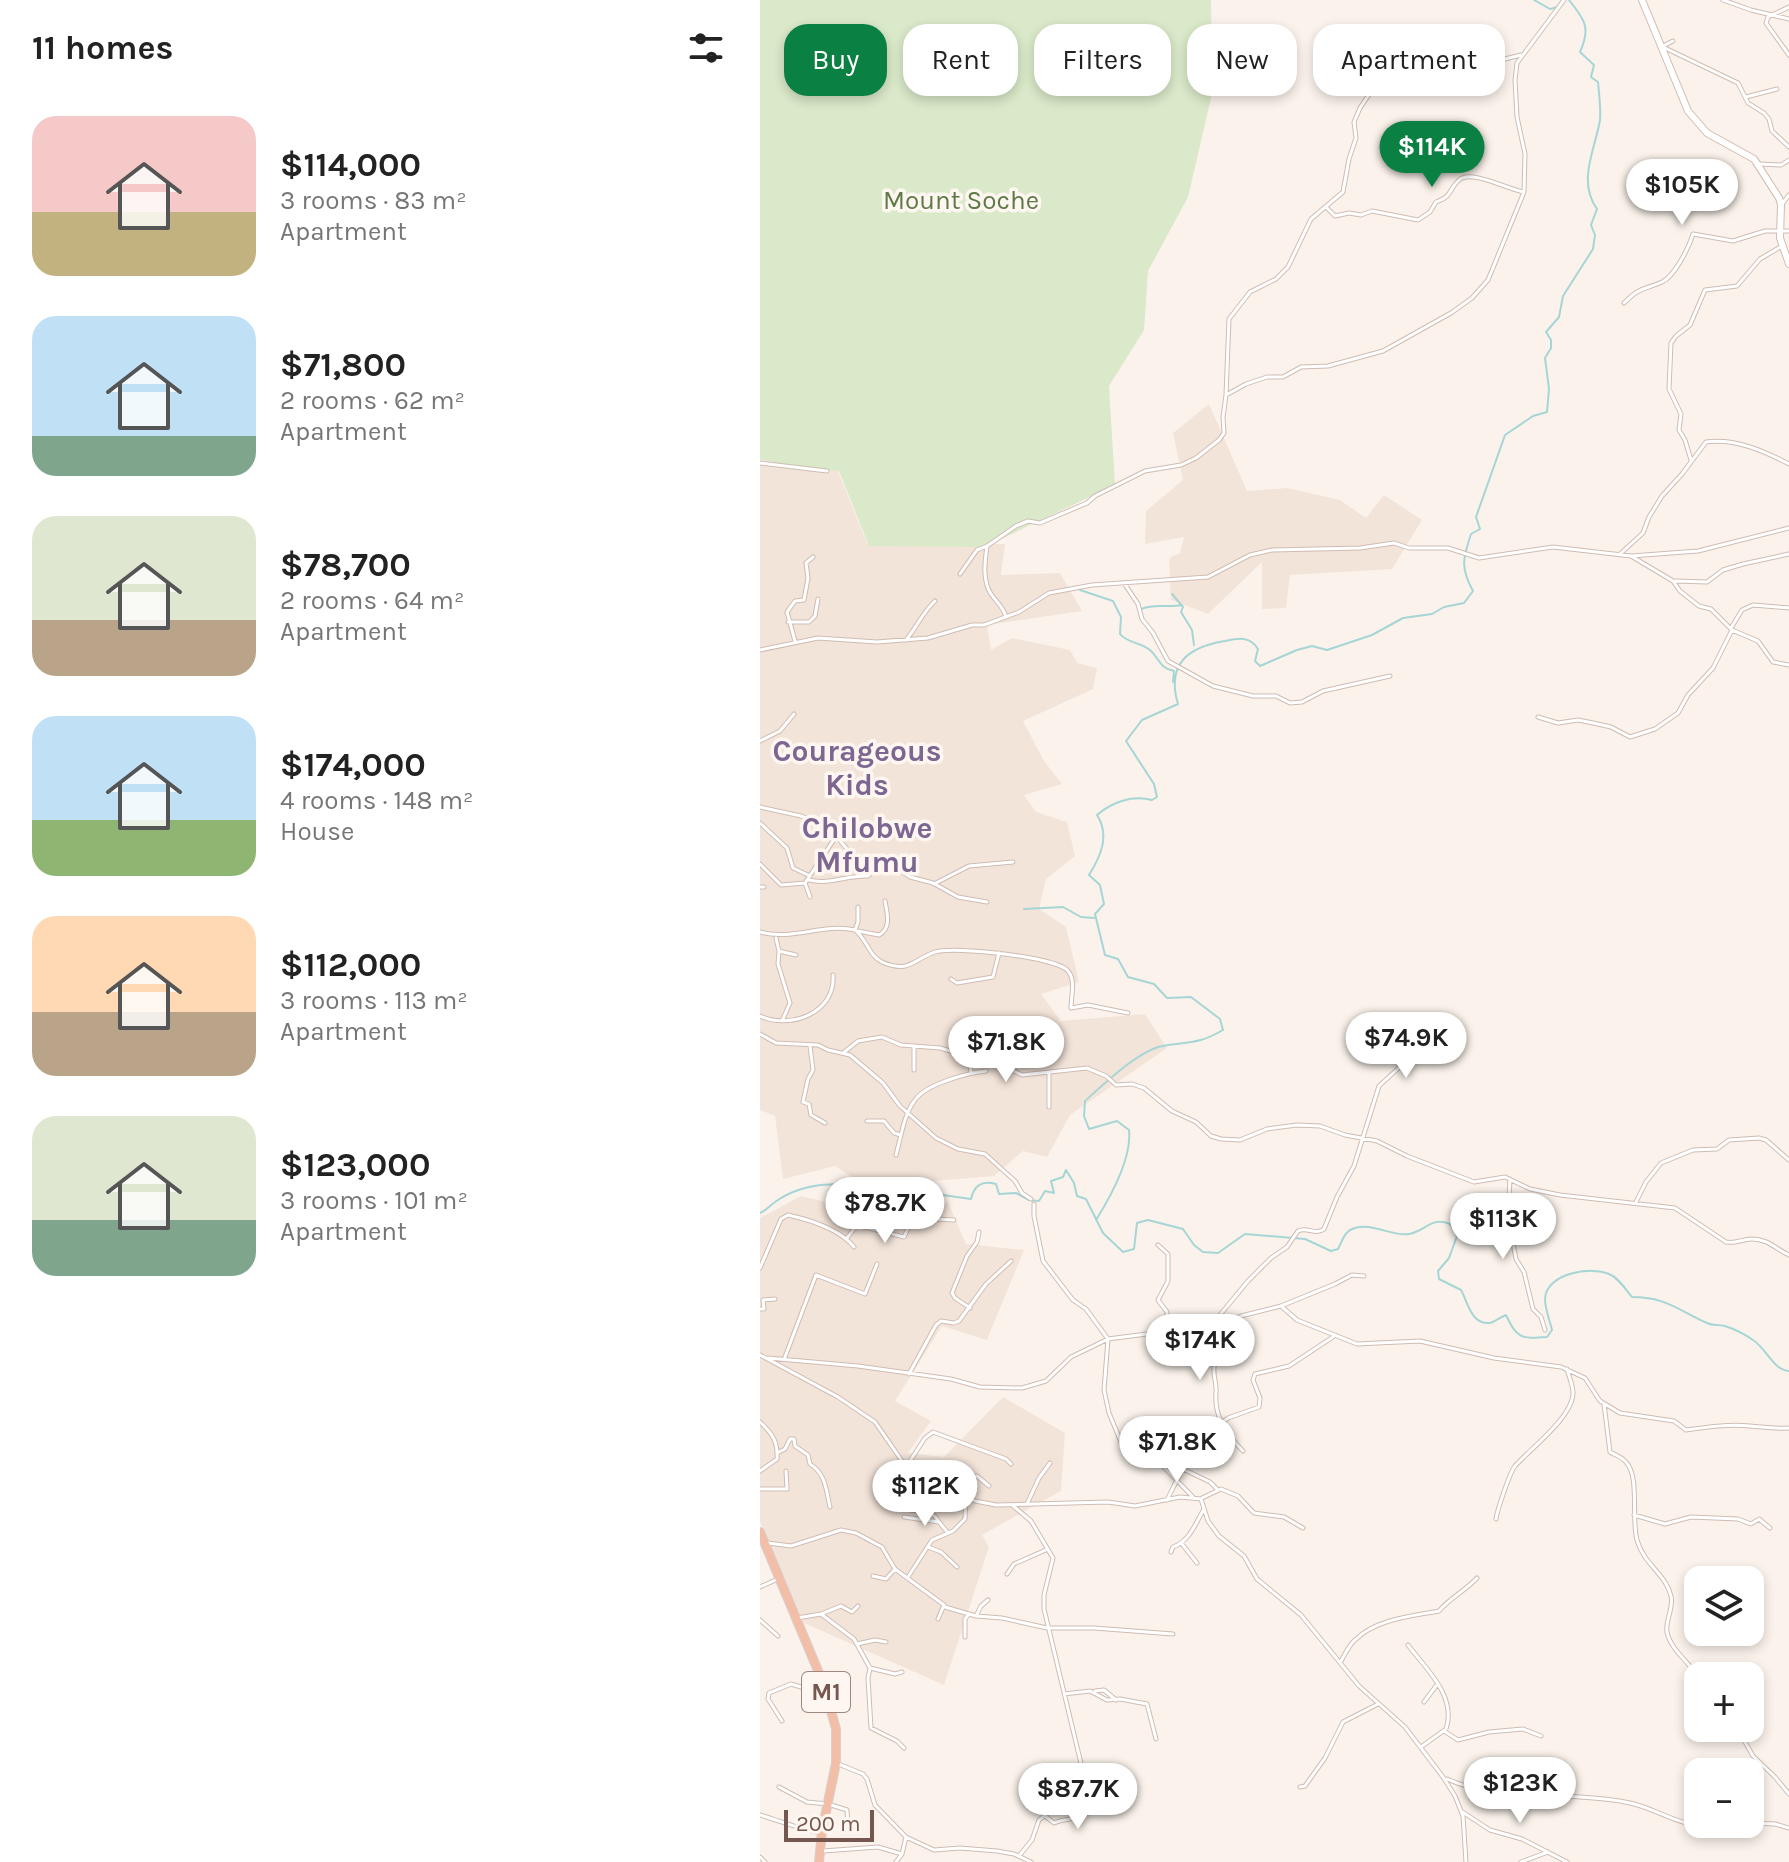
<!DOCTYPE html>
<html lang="en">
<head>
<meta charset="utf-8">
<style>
  body { margin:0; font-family:Karla,sans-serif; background:#f2f2f2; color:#222; height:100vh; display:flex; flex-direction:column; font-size:30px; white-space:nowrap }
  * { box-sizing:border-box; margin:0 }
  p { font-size:26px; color:#767676 }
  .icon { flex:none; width:44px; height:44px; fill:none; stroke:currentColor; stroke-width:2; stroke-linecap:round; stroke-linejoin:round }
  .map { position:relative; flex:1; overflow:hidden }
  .panel { display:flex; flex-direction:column; background:#fff; width:760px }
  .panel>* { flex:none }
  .hud { position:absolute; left:24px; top:24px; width:760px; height:72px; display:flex; gap:16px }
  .controls { position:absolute; left:924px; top:1566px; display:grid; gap:16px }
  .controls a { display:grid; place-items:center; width:80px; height:80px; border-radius:16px; background:#fff; box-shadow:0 4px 12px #0003; font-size:40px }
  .scale { position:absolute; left:24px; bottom:20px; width:90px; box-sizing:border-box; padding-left:8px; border:4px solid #75574f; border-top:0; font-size:22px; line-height:28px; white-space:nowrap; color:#75574f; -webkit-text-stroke:6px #fef7f1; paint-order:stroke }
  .price { position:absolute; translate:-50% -68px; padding:0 18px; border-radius:28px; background:#fff; color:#222; font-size:26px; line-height:52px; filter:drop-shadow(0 2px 4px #0008) }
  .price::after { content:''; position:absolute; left:50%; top:48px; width:24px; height:18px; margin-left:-12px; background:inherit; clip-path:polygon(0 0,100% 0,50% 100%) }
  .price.on { background:#0b8043; color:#fff }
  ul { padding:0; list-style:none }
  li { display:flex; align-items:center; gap:24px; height:200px; padding:0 32px }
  li span { display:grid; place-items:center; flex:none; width:224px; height:160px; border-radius:24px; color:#555 }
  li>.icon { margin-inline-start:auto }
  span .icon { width:96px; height:96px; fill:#fffc; stroke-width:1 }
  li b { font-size:34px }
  h2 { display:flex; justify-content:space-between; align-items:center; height:96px; padding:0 32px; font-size:34px }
  .pill { padding:0 28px; border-radius:24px; background:#fff; box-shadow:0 4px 12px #0003; font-size:28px; line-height:72px }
  .pill.on { background:#0b8043; color:#fff }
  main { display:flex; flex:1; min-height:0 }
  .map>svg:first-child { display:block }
</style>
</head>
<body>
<main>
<section class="panel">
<h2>11 homes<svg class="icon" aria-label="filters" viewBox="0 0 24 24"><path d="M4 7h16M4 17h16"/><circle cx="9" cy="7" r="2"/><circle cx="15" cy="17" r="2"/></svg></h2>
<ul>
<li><span style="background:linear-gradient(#f6c9c9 60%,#c2b280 0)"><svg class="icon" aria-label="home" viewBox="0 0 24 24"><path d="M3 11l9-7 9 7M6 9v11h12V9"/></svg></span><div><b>$114,000</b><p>3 rooms · 83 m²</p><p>Apartment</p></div></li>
<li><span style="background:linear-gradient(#bfe0f5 75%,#7fa58c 0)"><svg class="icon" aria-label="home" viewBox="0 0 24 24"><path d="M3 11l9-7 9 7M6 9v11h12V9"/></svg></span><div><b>$71,800</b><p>2 rooms · 62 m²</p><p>Apartment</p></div></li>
<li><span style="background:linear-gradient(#dfe7d0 65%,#b9a48a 0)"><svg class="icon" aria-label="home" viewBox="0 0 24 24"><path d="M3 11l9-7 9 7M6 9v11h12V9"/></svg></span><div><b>$78,700</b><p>2 rooms · 64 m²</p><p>Apartment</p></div></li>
<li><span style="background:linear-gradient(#bfe0f5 65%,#8fb573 0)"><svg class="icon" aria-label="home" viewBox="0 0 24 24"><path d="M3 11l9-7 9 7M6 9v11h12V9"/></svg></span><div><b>$174,000</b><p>4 rooms · 148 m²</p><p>House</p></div></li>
<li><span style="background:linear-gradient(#ffd9b3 60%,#b9a48a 0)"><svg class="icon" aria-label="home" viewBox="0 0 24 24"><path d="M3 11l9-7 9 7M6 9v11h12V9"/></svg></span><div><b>$112,000</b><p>3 rooms · 113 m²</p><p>Apartment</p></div></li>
<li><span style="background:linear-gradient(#dfe7d0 65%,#7fa58c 0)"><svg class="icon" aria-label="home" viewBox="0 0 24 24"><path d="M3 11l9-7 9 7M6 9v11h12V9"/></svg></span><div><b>$123,000</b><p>3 rooms · 101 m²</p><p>Apartment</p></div></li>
</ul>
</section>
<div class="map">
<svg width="1029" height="1862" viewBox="0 0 1029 1862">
  <rect width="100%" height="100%" fill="#fbf3eb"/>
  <path fill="#f3e4d9" d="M 449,404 L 487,491 L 528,488 L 580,500 L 606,518 L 624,495 L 662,520 L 632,569 L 530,575 L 526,608 L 502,609 L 502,562 L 448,614 L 411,600 L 409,560 L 411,557 L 420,553 L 424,537 L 385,544 L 386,511 L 423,480 L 413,433 Z
    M 0,459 L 37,468 L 78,471 L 107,543 L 245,544 L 241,575 L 300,573 L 322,611 L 227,625 L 231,650 L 252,638 L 310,650 L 317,663 L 337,668 L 333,689 L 263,721 L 284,761 L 302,784 L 264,795 L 276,812 L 307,822 L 315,856 L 286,879 L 279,909 L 306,927 L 319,982 L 281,994 L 301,1021 L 385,1014 L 407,1048 L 310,1115 L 287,1157 L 263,1151 L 234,1176 L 149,1183 L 118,1194 L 75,1166 L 23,1179 L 15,1116 L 0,1110 Z
    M 41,1196 L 120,1215 L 188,1202 L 206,1244 L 264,1250 L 227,1340 L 182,1326 L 135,1401 L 171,1421 L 148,1453 L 184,1457 L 243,1397 L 305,1433 L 301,1491 L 222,1535 L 229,1547 L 184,1685 L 44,1623 L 0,1522 L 0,1218 Z"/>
  <path fill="#dae9c9" d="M 0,0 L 451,0 L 452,94 L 428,197 L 388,271 L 384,330 L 349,386 L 355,485 L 224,547 L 109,546 L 79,471 L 38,468 L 0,459 Z"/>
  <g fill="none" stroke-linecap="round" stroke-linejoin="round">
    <path stroke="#a6d5d6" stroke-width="2" d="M 774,0 L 790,9 L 798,7
      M 320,590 L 353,601 L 361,617 L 360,634 C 367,643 380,642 390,650 C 400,659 399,668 414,671 L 413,682
      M 412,594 L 423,607 L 421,612 L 432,630 L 434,645
      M 381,609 C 395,603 407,608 422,605
      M 264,909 L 303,907 L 321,917 L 334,918
      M 0,1213 C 7,1210 9,1206 15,1202 C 44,1181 99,1174 119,1208 L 123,1208 L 136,1200 L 143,1206 L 147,1206 L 167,1188 L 174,1188 L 183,1195 L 211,1199 C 214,1186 221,1180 236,1184 L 239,1194 L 256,1193 L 269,1200 L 279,1201 L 285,1191 L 294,1193 L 291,1181 L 303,1177 L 306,1170 L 314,1183 L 317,1196 L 326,1199 L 343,1233 L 363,1252 L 374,1249 L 377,1223 L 388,1220 L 423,1229 L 434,1245 L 443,1252 L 458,1253 L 485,1234 L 545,1239 L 571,1251 L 578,1249 C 582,1242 584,1232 592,1229 C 611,1221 631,1237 649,1234 C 666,1231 671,1216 690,1224 L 697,1236 L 689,1258 L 678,1271 L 679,1279 L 701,1290 C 707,1300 711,1325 729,1323 C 734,1323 740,1317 746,1315 C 757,1338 760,1339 787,1337 L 792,1330 C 790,1321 785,1309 785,1299 C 786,1273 831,1266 849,1274 C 859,1278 865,1289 872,1297 C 906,1297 918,1310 947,1323 C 953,1326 958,1324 965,1326 C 974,1329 986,1335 993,1340 C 1006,1348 1014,1371 1029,1371
      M 336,1220 C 351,1196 372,1158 369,1130 L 357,1121 L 329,1129 L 324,1116 L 325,1101 C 344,1084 379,1050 403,1046 C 430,1041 437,1045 463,1030 L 460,1019 L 431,997 L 407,998 L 394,984 L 368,977 L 358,959 L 345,955 L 335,914 L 344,904 L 340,885 L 329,875 C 341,856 350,835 337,815 C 352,802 372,795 392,800 L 397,797 L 394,784 L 366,741 L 382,720 L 418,704 C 406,664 428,647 465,641 C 479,638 490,636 498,649 L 495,661 L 500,666 L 537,650 L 552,646 L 567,650 L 612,635 L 643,618 L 672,614 L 684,607 L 704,603 L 713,591 C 700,568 703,558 711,534 L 720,529 L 716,517 L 745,435 L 773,416 L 787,412 L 789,389 L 785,358 L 791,348 L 791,340 L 786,332 L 799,317 L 803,296 L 833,249 L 835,235 L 831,225 L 837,209 C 817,181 835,150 840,120 C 841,108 839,94 838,82 L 831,77 L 834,65 L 820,52 C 831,28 825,20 809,0"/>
    <g stroke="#cfbcb3" stroke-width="5">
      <path id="minor" d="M 963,0 L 991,10 L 1029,19
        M 1029,7 L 1008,17 L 1006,23 L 1029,55
        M 901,47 L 913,41
        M 905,48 L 978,83 L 988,103 L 1004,113 L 1009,119 L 1012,131 L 1029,147
        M 986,97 L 1017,89
        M 999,164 L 1021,165 L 1029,160
        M 1022,204 L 1029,195
        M 566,207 L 575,216 L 589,213 L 601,215 L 612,211 L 658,220 L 670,212 L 676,202 C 693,196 688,190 699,180 C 711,169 749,190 764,192
        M 864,303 C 881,286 882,291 902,282 C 915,276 929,247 933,234 L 973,241 L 1005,231 L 1029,231
        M 466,395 L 469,319 L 490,292 L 516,279 L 528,267 L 551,219 L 583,192 L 589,159 L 596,138 L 594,122 L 600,108 L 614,87 L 632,80 L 637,64 L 642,58 L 671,61 L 697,58 L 741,60 L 761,55
        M 931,460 L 925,440 L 919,430 L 921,414 L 909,389 L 911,343 L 916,336 L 930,325 L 945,290 L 977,286 L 1000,259 L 1022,246
        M 0,463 L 67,471
        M 860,554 L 883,533 L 889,517 L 902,496 L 922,474 L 946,442 C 975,438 1004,451 1029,464
        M 871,556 L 913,581 L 920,591 L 939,606 L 951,609 L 972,630 L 998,641 L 1013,662 L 1029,665
        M 200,574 L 217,550 L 227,546
        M 915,581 L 947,582 L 963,570 L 983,564 L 1029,554
        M 364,583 L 378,604 L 382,619 L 393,633 L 408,661 L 453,686 L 493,696 L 516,696 L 530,703 L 542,702 L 563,691 L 630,676
        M 246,617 C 243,606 237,603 231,594 C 222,580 225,561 227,546 L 256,526 L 268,521 L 280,523 L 327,503 L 335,496 L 385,471 L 421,465 L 436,458 L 459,440 L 464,433 L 463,417 L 466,395 L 486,384 L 507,377 L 523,377 L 541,367 L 568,366 L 623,351 L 691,313 L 712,298 L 728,280 L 764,192 L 765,154 L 757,117 L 755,80 L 757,63 L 804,0
        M 28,622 L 49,622 L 55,616 L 58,599
        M 971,628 L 982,610 L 993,605 L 1029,608
        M 146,640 C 157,627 162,613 175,601
        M 35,641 L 27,612 L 35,601 L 44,600 L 48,578 L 46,563 L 53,557
        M 0,650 L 58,638 L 117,642 L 168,638 L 212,625 L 224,625 L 259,612 L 289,593 L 332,585 L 448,577 L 490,555 L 512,550 L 600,548 L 634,543 L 649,548 L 688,548 L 719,558 L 793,547 L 871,556 L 938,551 L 1029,528
        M 778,717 L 798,723 L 818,720 L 833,723 L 851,727 L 870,737 L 895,729 L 918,713 L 928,695 L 953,668 L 972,630
        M 0,741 L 20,731 L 34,714
        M 0,807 L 41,816 L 69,827 L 95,859 L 104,865 L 135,867 L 150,877 L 173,883 L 198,897 L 227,902
        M 0,823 L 27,848 L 33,868 L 50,876
        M 71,827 L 95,823 L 112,833
        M 0,864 L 21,885 L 45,883 L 77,835
        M 49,880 C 68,885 88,875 108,876 L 116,868
        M 45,883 L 50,897
        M 174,884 L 209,866 L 253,862
        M 0,887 L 4,887
        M 95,930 L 98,922 L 98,907
        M 98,931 L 119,935 C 132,928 127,913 125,901
        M 0,932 C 31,941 64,923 95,930 C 106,938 109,956 122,962 C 149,974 154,959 175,952 C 194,946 297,957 308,971 C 316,980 311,997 311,1008 L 328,1005 L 368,1013
        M 16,938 L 19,951 L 18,964 L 30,1003 L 22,1021
        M 19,951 L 36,955
        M 191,979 L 197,983 L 233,977 L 239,953
        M 0,1016 C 30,1030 76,1013 73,975
        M 0,1034 L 16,1043 L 58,1045 L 68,1050 L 90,1055 L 123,1083 L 140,1106 L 176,1138 L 198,1149 L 225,1154 L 255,1181 L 262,1193 L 271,1199
        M 203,1040 L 209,1052 L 211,1073
        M 50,1046 L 53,1070 L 48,1079 L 43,1102 L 49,1104 L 51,1115 L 65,1123
        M 154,1047 L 154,1070
        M 83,1053 L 98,1041 L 122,1037 L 141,1045 L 180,1048 L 204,1055 L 225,1057 L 262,1075 L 327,1068 L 346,1076 L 356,1085 L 372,1084 L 384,1088 L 412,1111 L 436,1122 L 451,1136 L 461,1139 L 480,1140 L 507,1129 L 537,1125 L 560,1126 L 585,1135 L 617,1141 L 647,1156 L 714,1182 L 745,1177 L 770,1189 L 800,1195 L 915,1208 L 966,1242 C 976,1244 982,1239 992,1239 C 1008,1239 1016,1249 1029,1255
        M 289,1074 L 289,1107
        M 107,1121 L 124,1121 L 134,1133 L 141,1135
        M 136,1155 C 141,1137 144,1114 155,1100 C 166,1084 207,1073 226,1071
        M 750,1179 L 748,1216 L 756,1259 L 764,1272 L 773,1309 L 781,1317 L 785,1330
        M 876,1202 L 886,1182 L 901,1163 L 933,1150 L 957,1149 L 969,1140 L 999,1138 L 1006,1140 L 1029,1160
        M 274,1204 L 274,1216 L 283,1261 L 313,1300 L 326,1309 L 348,1339 L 344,1390 L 349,1413 L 361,1442 L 368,1451 L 399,1462 L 433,1497
        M 87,1238 L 97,1225 L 144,1237 L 150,1224 L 176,1219 L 194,1220
        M 398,1245 L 408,1254 L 408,1281 L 398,1300 L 407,1312 L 406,1329
        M 0,1268 L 21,1219 L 28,1215 C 50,1220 80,1229 94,1247
        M 521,1306 L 575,1284 L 592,1275 L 604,1276
        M 210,1308 L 195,1298 L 192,1293 L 207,1256 L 217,1242 L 219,1232
        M 0,1309 L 4,1309 L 3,1300 L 15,1299
        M 450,1332 C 458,1347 456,1352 454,1368 C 453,1376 457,1385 456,1392 C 454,1417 466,1434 483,1451
        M 445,1333 L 488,1281 L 511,1258 L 527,1247 L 538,1231 C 547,1226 555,1236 564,1229 L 577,1197 L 594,1166 L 619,1086 L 666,1043 L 687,1046 L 699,1039
        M 0,1355 L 78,1397 L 115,1422 L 142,1461 L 215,1501 L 236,1505 L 348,1502 L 375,1506 L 420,1497 L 441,1499 L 448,1521 L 459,1536 L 484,1556 L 497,1579 L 541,1615 L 599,1686 L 645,1727 L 683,1777 L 695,1796 L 703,1816 L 706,1862
        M 25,1357 L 56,1275 L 105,1294 L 117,1264
        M 8,1358 L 98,1366 L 191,1379 L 220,1387 L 262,1388 L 286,1381 L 311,1357 L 348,1339 L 410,1331 L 434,1338 L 481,1316 L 521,1306 L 537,1320 L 597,1344 L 660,1341 L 734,1358 L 801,1367 L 825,1378 L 840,1401 L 860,1413 L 914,1421 L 926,1430 C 947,1427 968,1424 990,1426 C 1004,1427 1015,1429 1029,1428
        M 149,1374 L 176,1325 L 181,1321 L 194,1323 L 199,1321 L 226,1284 L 251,1261
        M 844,1404 L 850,1452 C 855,1455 862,1457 866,1462 C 880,1477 871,1518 877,1540 C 884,1565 906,1574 911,1596 C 914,1608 905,1620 907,1632 C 910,1649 930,1663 938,1677
        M 0,1422 C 13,1434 18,1442 17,1459 L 0,1471
        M 17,1453 L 25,1449 L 30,1439 L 34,1439 L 35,1446 L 48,1455 L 50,1464 C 66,1474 66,1490 70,1507
        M 148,1464 L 165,1438 L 173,1432 L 246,1459 L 251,1464
        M 423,1469 L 450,1482 L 457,1489
        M 177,1478 L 217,1476 L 229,1486
        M 0,1489 L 27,1489 L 26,1471
        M 442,1498 L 461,1489 L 478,1496 L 494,1513 L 524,1517 L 543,1528
        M 407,1500 L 435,1444 L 468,1418 L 499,1407 L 500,1398 L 493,1380 L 495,1374 L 529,1366 L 573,1337
        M 267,1504 L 279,1478 L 290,1463
        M 252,1505 L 271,1521 L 293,1558 L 284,1595 L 284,1609 L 324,1776
        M 150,1510 C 164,1511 172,1510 179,1522
        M 874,1515 L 905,1524 L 931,1517 L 978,1519 L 991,1524 L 999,1519 L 1010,1528
        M 144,1517 L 179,1522 L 188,1533
        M 736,1519 C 737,1511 750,1472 755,1466 C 770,1449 813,1417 813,1393 C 813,1385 809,1377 807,1369
        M 8,1543 L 31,1546 L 81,1530 L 96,1533 L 122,1547 L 135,1569 L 184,1605 L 178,1619
        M 422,1544 L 437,1563
        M 168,1547 L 181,1552 L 197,1567
        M 411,1552 L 413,1547 C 430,1541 435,1524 444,1509
        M 247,1574 L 254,1564 L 288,1549
        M 113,1576 L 126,1579 L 135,1569
        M 148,1577 L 172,1540 L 193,1531 L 205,1519 L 206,1497
        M 0,1587 L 18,1579
        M 228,1600 L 221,1606 L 216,1616 L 242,1618 L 287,1628 L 334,1628 L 413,1634
        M 185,1607 L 216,1616
        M 61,1614 L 81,1606 L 92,1612 L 98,1606
        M 37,1618 L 61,1614 L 94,1639 L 110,1668 L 135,1674 L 142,1672
        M 0,1620 L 18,1636
        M 205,1637 L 205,1619 L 209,1614
        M 97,1644 L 115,1640 L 126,1642
        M 648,1645 C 666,1669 697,1696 686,1729 L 661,1747
        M 581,1661 C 585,1654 589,1645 595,1640 C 616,1619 652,1616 679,1611 C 690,1598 705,1591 717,1578
        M 110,1668 L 108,1678 L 111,1728 L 137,1741 L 144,1748
        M 335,1691 L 344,1690 L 356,1700
        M 304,1694 L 330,1691 L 347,1700 L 360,1699 L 387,1704 L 396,1739
        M 664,1702 L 676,1686
        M 22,1721 L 8,1699 L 9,1693 L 31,1684 L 58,1692 L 62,1691
        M 977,1728 L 993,1756 L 1015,1777 L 1029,1794
        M 684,1731 L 698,1740 L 729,1732 L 763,1729 L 781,1736
        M 76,1763 L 103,1774 L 107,1779 L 115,1805 L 146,1837 L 174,1850 L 200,1848 L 237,1851 L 254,1854 L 271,1862
        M 687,1779 C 737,1802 809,1791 865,1802 C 901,1808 919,1831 960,1824
        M 19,1787 L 47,1802 L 68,1804 L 87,1810 L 88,1826 L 97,1826
        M 540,1787 L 545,1786 L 565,1758 L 583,1722 L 618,1704
        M 701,1811 L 730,1830 L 762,1839 L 807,1862
        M 0,1815 C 21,1821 41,1830 61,1833
        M 284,1815 L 294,1823 C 302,1819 311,1820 321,1816 C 330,1813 342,1805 351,1799
        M 990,1823 L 1015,1824 L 1029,1828
        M 63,1851 L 118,1847 L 142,1854
        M 259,1856 L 272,1840 L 279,1820 L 292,1810 L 302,1795 L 280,1776
        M 0,1857 L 5,1862
        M 136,1862 L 142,1854 L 146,1837
        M 761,1862 L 788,1852"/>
    </g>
    <g stroke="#d2bbb1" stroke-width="8">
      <path id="secondary" d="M 882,0 L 928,111 L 947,133 L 994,159 L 1019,198 L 1021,204 L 1020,238 L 1029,264"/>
    </g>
    <g stroke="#d8d0ce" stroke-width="10">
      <path id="trunk" d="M 0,1532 L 64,1685 L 76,1729 L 76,1763 L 62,1831 L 59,1862"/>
    </g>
    <use href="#minor" stroke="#fff" stroke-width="3"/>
    <use href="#secondary" stroke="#fff" stroke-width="6"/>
    <use href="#trunk" stroke="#f3bea7" stroke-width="8"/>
  </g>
  <g text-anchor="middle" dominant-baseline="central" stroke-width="7" stroke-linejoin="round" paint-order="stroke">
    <rect fill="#fef7f1" stroke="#9e8780" stroke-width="2" x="42" y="1672" width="48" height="40" rx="6"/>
    <g font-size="24" font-weight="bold" fill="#75574f">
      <text x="66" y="1692">M1</text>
    </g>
    <g font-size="26" fill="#5e7a47" stroke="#fef7f1">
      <text x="201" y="200">Mount Soche</text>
    </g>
    <g font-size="30" font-weight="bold" fill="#7d6691" stroke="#fef7f1">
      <text x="97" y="751">Courageous<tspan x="97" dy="34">Kids</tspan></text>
      <text x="107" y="828">Chilobwe<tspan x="107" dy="34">Mfumu</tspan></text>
    </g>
  </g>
</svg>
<div class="controls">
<a><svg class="icon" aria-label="layers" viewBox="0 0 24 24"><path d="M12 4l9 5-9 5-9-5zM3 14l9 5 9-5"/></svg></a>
<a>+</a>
<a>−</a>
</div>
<div class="scale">200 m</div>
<b class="price on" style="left:672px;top:189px">$114K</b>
<b class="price" style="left:922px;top:227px">$105K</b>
<b class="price" style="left:646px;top:1080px">$74.9K</b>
<b class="price" style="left:246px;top:1084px">$71.8K</b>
<b class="price" style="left:125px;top:1245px">$78.7K</b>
<b class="price" style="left:743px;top:1261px">$113K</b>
<b class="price" style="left:440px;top:1382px">$174K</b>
<b class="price" style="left:417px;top:1484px">$71.8K</b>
<b class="price" style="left:165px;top:1528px">$112K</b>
<b class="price" style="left:760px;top:1825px">$123K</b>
<b class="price" style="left:318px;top:1831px">$87.7K</b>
<div class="hud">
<a class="pill on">Buy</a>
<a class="pill">Rent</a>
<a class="pill">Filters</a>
<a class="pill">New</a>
<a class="pill">Apartment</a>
</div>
</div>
</main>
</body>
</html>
